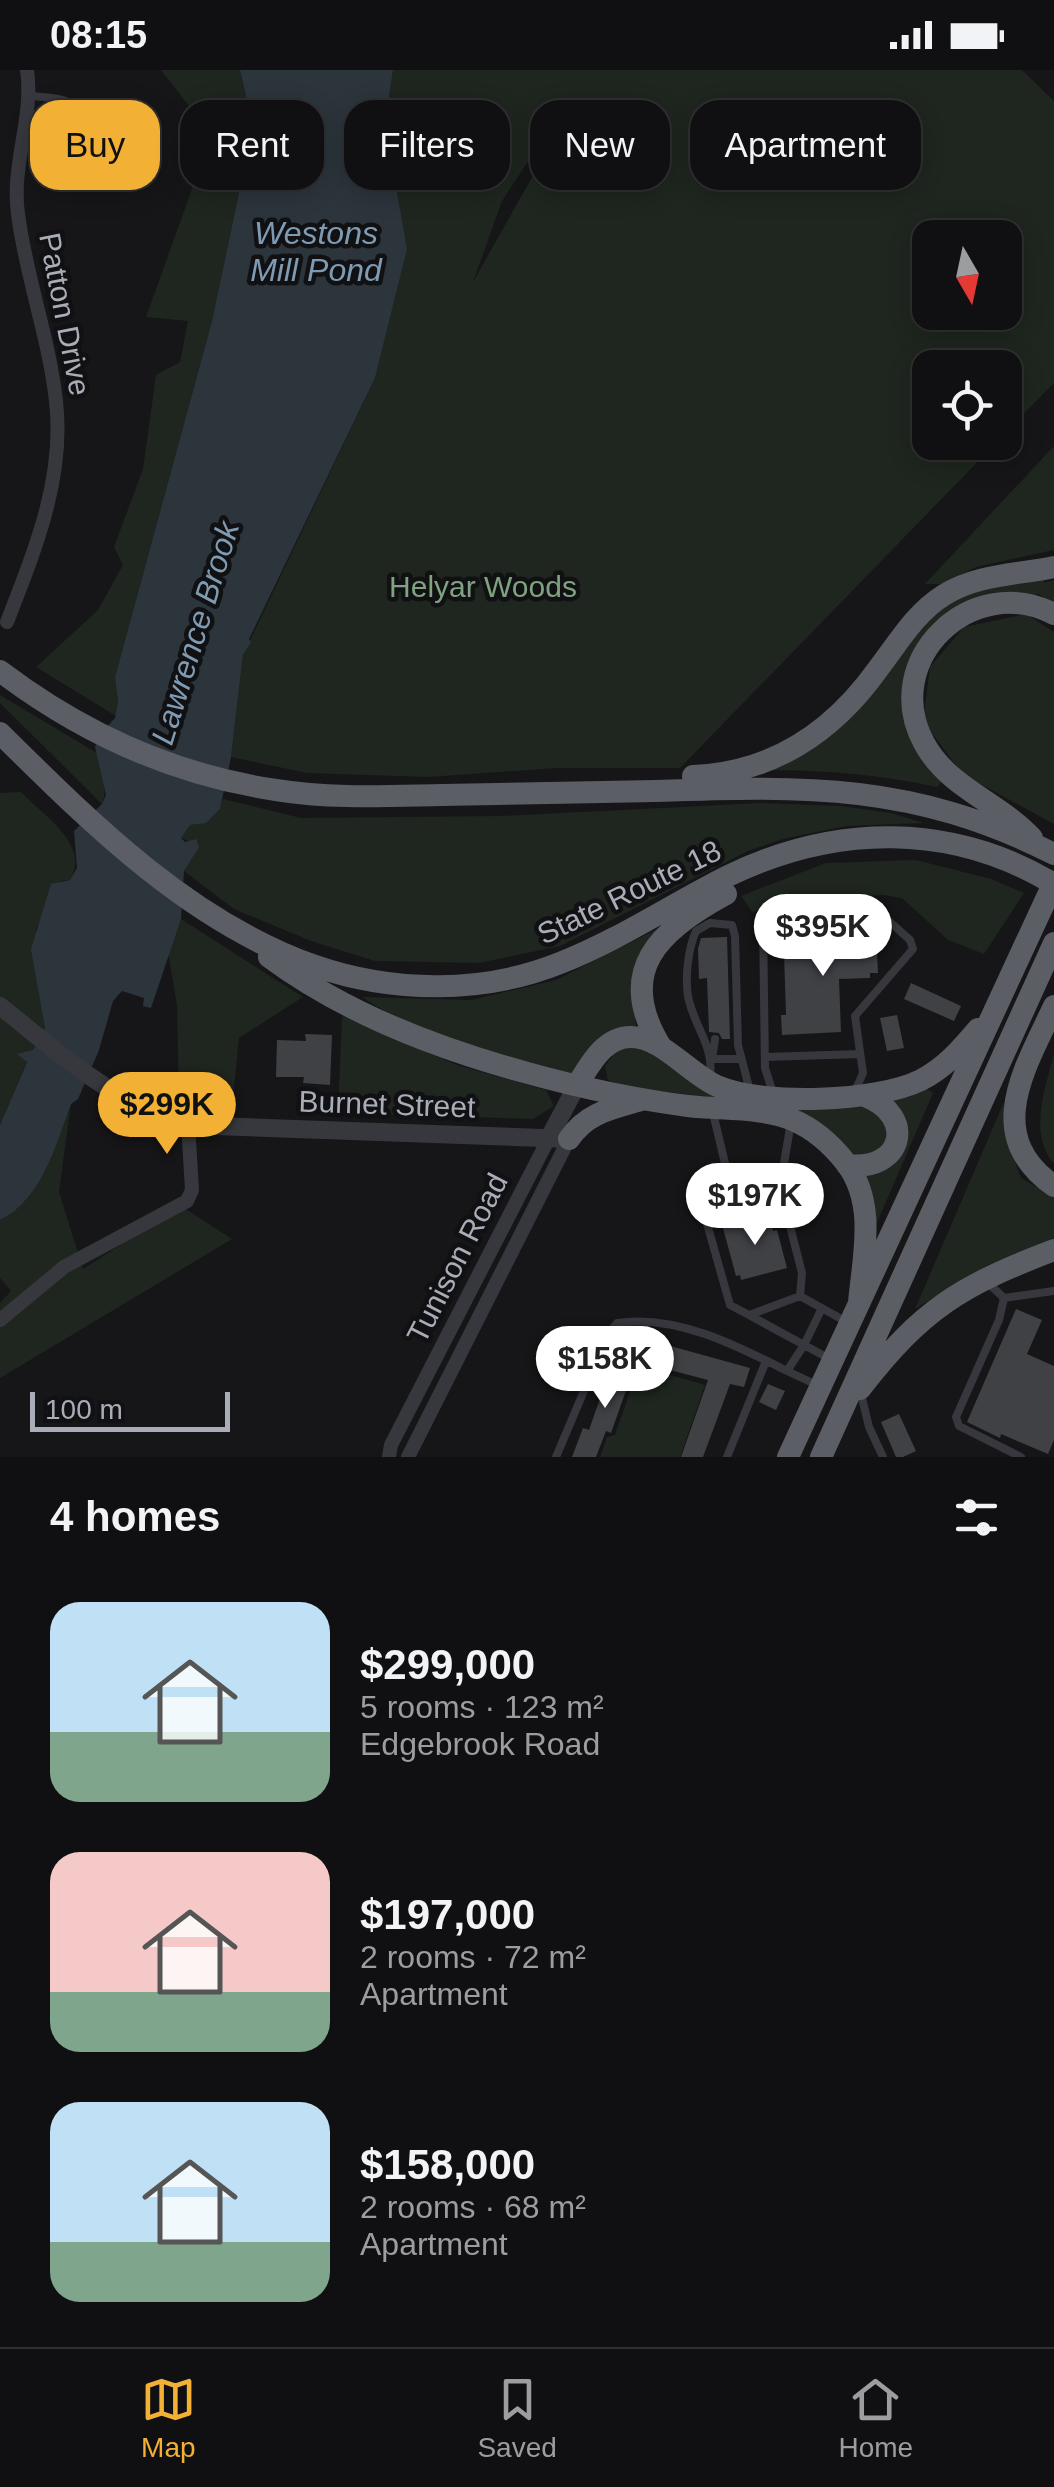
<!DOCTYPE html>
<html lang="en">
<head>
<meta charset="utf-8">
<style>
  body { margin:0; font-family:Helvetica,sans-serif; background:#19191b; color:#f1f3f6; height:100vh; display:flex; flex-direction:column; font-size:38px; white-space:nowrap }
  * { box-sizing:border-box; margin:0 }
  p { font-size:32px; color:#9c9d9f }
  .icon { flex:none; width:55px; height:55px; fill:none; stroke:currentColor; stroke-width:2; stroke-linecap:round; stroke-linejoin:round }
  .map { position:relative; height:1387px; overflow:hidden }
  .panel { display:flex; flex-direction:column; background:#101012; flex:1 }
  .panel>* { flex:none }
  .top-card { position:absolute; left:30px; top:30px; width:995px; height:90px; display:flex; gap:20px }
  .needle { width:65px; rotate:171deg }
  .controls { position:absolute; left:912px; top:150px; display:grid; gap:20px }
  .controls a { display:grid; place-items:center; width:110px; height:110px; border-radius:20px; background:#101012; box-shadow:0 5px 25px #0003,0 0 0 2px #303032; font-size:50px }
  .scale { position:absolute; left:30px; bottom:25px; width:200px; box-sizing:border-box; padding-left:10px; border:5px solid #a8adb8; border-top:0; font-size:28px; line-height:35px; white-space:nowrap; color:#a8adb8; -webkit-text-stroke:8px #111113; paint-order:stroke }
  .price { position:absolute; translate:-50% -85px; padding:0 22px; border-radius:35px; background:#fff; color:#222; font-size:32px; line-height:65px; filter:drop-shadow(0 2px 5px #0008) }
  .price::after { content:''; position:absolute; left:50%; top:60px; width:30px; height:22px; margin-left:-15px; background:inherit; clip-path:polygon(0 0,100% 0,50% 100%) }
  .price.on { background:#f2b134; color:#111 }
  ul { padding:0; list-style:none }
  li { display:flex; align-items:center; gap:30px; height:250px; padding:0 50px }
  li span { display:grid; place-items:center; flex:none; width:280px; height:200px; border-radius:30px; color:#555 }
  li>.icon { margin-inline-start:auto }
  span .icon { width:120px; height:120px; fill:#fffc; stroke-width:1 }
  li b { font-size:42px }
  h2 { display:flex; justify-content:space-between; align-items:center; height:120px; padding:0 50px; font-size:42px }
  .pill { padding:0 35px; border-radius:30px; background:#101012; box-shadow:0 5px 25px #0003,0 0 0 2px #303032; font-size:35px; line-height:90px }
  .pill.on { background:#f2b134; color:#111 }
  .status { display:flex; justify-content:space-between; align-items:center; height:70px; padding:0 50px; background:#101012; direction:ltr }
  .status svg { height:28px; fill:currentColor }
  .tabs { display:flex; justify-content:space-around; align-items:center; height:140px; border-top:2px solid #303032; background:#101012; font-size:28px; color:#9c9d9f }
  .tabs a { display:grid; justify-items:center; gap:5px }
  .tabs .on { color:#f2b134 }
  .map>svg:first-child { display:block }
</style>
</head>
<body>
<div class="status"><b>08:15</b><svg viewBox="0 0 49 12"><path d="M0 12V9h3v3zM5 12V6h3v6zM10 12V3h3v9zM15 12V0h3v12zM26 1h20v11H26zM47 4h2v5h-2z"/></svg></div>
<div class="map">
<svg width="1054" height="1387" viewBox="0 0 1054 1387">
  <rect width="100%" height="100%" fill="#161618"/>
  <path fill="#1e261f" fill-rule="evenodd" d="M 161,0 L 240,0 L 253,56 L 212,251 L 115,607 L 118,632 L 116,646 L 36,597 L 98,540 L 123,495 L 114,477 L 143,399 L 156,305 L 180,292 L 188,251 L 146,247 L 192,119 L 189,36 Z
    M 393,0 L 1022,0 L 1054,31 L 1054,313 L 1005,363 L 1005,298 L 930,298 L 930,372 L 996,373 L 680,698 L 557,698 L 428,707 L 307,703 L 231,687 L 243,585 L 375,308 L 406,180 L 385,55 ZM 532,85 L 548,89 L 535,102 L 473,212 L 502,131 ZM 930,168 L 1005,168 L 1005,242 L 930,242 Z
    M 1054,376 L 1054,480 L 976,497 L 942,514 L 925,514 Z
    M 1044,507 L 1044,513 L 1054,510 L 1054,534 L 1037,523 L 1035,528 L 1000,524 L 909,599 L 942,712 L 937,717 C 880,705 826,700 767,700 L 925,549 L 957,525 Z
    M 1026,544 L 1054,562 L 1054,754 L 962,704 L 923,651 L 930,597 L 964,557 Z
    M 0,625 L 97,683 C 100,701 109,716 102,734 L 0,633 Z
    M 21,722 C 44,746 91,775 70,810 L 60,811 L 36,859 L 45,958 L 33,980 L 18,985 L 27,991 L 0,1055 L 0,723 Z
    M 223,729 L 301,748 L 501,746 L 761,733 L 842,736 L 891,743 L 924,753 L 846,756 L 783,769 L 748,781 L 560,876 L 479,893 L 375,891 L 311,871 L 234,839 L 184,801 L 189,771 L 181,768 L 190,755 C 207,753 218,746 223,729 Z
    M 916,790 L 991,809 L 1024,823 L 984,884 L 948,870 L 902,828 L 883,825 L 774,833 L 753,843 L 741,826 L 826,793 Z
    M 181,849 L 303,927 L 239,968 L 232,1037 L 179,1035 L 177,935 L 168,882 Z
    M 675,850 L 634,898 L 636,958 L 599,967 L 574,1004 C 503,985 424,969 362,927 L 471,930 L 556,910 Z
    M 342,946 L 457,995 L 546,1020 L 554,1036 L 533,1049 L 338,1043 Z
    M 637,974 L 727,1029 L 625,1017 L 608,1010 L 605,996 L 617,980 Z
    M 1054,984 L 1054,1094 C 1028,1063 1045,1019 1054,984 Z
    M 926,1018 L 933,1023 L 873,1162 L 862,1103 L 884,1099 L 889,1030 Z
    M 1004,1032 L 1008,1072 L 1021,1108 L 1054,1127 L 1054,1168 L 985,1197 L 915,1239 Z
    M 71,1033 L 59,1122 L 83,1199 L 181,1136 L 232,1169 L 0,1308 L 0,1233 L 11,1221 L 0,1208 L 0,1150 C 42,1130 56,1073 71,1033 Z
    M 780,1034 L 865,1034 L 884,1046 L 888,1069 L 876,1084 L 854,1085 Z
    M 642,1297 L 705,1315 L 680,1387 L 600,1387 L 607,1367 L 615,1365 L 636,1304 Z"/>
  <path fill="#2c353c" d="M 240,0 L 393,0 L 385,55 L 407,179 L 375,308 L 249,569 L 251,572 L 243,585 L 231,687 L 220,739 L 206,753 L 190,755 L 181,768 L 185,772 L 196,769 L 199,777 L 184,801 L 181,849 L 151,938 L 143,936 L 144,928 L 122,921 L 113,931 L 99,980 L 78,1029 L 71,1034 C 56,1074 42,1130 0,1150 L 0,1055 L 27,992 L 17,984 L 33,980 L 45,958 L 31,879 L 51,814 L 70,810 L 77,798 L 74,761 L 102,734 L 106,725 L 95,677 L 100,664 L 115,648 L 118,632 L 115,607 L 212,251 L 253,56 Z"/>
  <path fill="#404145" d="M 876,864 L 878,903 L 870,903 L 870,908 L 839,909 L 841,962 L 782,965 L 781,945 L 786,945 L 784,884 L 790,883 L 790,868 Z
    M 727,867 L 730,969 L 722,969 L 719,963 L 709,962 L 707,908 L 699,909 L 698,879 L 701,868 Z
    M 911,913 L 961,936 L 954,951 L 904,929 Z
    M 897,945 L 904,978 L 887,981 L 880,948 Z
    M 305,964 L 332,965 L 330,1015 L 303,1013 L 304,1007 L 276,1007 L 277,970 L 306,971 Z
    M 769,1146 L 773,1161 L 777,1160 L 787,1198 L 741,1210 L 740,1205 L 736,1206 L 723,1158 Z
    M 1016,1239 L 1042,1250 L 1027,1284 L 1054,1296 L 1054,1370 L 1048,1384 L 1001,1364 L 1000,1368 L 967,1352 Z
    M 645,1269 L 750,1298 L 744,1317 L 730,1314 L 703,1387 L 681,1387 L 708,1310 L 639,1292 Z
    M 613,1291 L 634,1298 L 611,1363 L 606,1361 L 596,1387 L 572,1387 L 583,1358 L 589,1360 Z
    M 768,1314 L 785,1321 L 776,1340 L 759,1332 Z
    M 899,1344 L 916,1381 L 903,1387 L 896,1387 L 881,1352 Z"/>
  <g fill="none" stroke-linecap="round" stroke-linejoin="round">
    <path stroke="#37383d" stroke-width="8" d="M 22,75 C 35,77 58,83 70,75 C 88,63 82,36 63,30 C 53,27 41,27 31,26
      M 715,969 L 712,989 L 740,989
      M 766,987 L 860,984
      M 710,1005 C 714,975 693,955 688,926 C 685,907 688,879 696,861 L 710,853 L 732,855 L 735,866 L 738,975 L 750,1021
      M 773,1023 L 765,998 L 763,852 L 771,847 L 881,844 L 910,870 L 913,879 L 855,946 L 863,1003 L 856,1019
      M 713,1043 L 733,1127
      M 780,1117 L 791,1052
      M 987,1212 L 1004,1228 L 999,1250 L 956,1347 L 959,1356 L 1021,1387
      M 800,1226 L 802,1203 L 780,1117 L 702,1136 L 730,1235 L 749,1245 L 800,1226 L 845,1251
      M 1004,1228 L 1054,1221
      M 749,1245 L 828,1288
      M 817,1315 L 787,1301 L 804,1275 L 822,1238
      M 860,1320 L 869,1357 L 883,1387
      M 556,1387 L 608,1264 L 617,1253 C 675,1244 736,1275 787,1301
      M 727,1387 L 766,1291"/>
    <path stroke="#37383d" stroke-width="14" d="M 7,552 C 34,482 65,409 56,331 C 49,268 26,207 18,144 C 11,95 34,48 27,0
      M 0,1250 L 64,1197 L 187,1131 L 192,1120 L 188,1053
      M 389,1387 L 391,1375 L 549,1068
      M 408,1387 L 569,1069"/>
    <path stroke="#37383d" stroke-width="18" d="M 0,936 C 66,988 128,1049 215,1056 L 569,1069
      M 549,1068 L 577,1015"/>
    <path stroke="#5b5e65" stroke-width="22" d="M 0,601 C 82,663 174,705 276,720 C 331,729 387,726 442,725 C 513,724 584,723 655,721 C 806,716 914,713 1054,784
      M 0,663 C 92,754 190,852 315,896 C 393,923 483,924 560,893 C 619,870 672,834 728,806 C 835,754 951,752 1054,814
      M 693,706 C 772,703 833,662 878,599 C 898,573 915,543 944,525 C 977,504 1017,505 1054,497
      M 1032,768 C 999,732 948,718 924,673 C 879,590 972,501 1054,544
      M 269,887 C 343,942 436,978 524,1002 C 578,1017 633,1029 688,1036 C 722,1040 762,1037 793,1050 C 814,1059 832,1075 846,1093 C 877,1134 863,1186 859,1233
      M 1054,936 C 1026,997 981,1065 1054,1116
      M 661,977 C 614,901 659,860 726,824
      M 577,1015 C 590,995 604,966 632,967 C 661,967 690,1004 717,1016 C 763,1036 877,1032 921,1010 C 945,998 961,979 978,959
      M 569,1069 C 586,1044 609,1039 638,1031
      M 847,1095 C 903,1102 917,1046 865,1026
      M 860,1319 C 922,1239 960,1216 1054,1180
      M 788,1387 L 1054,812
      M 821,1387 L 1054,873"/>
  </g>
  <g text-anchor="middle" dominant-baseline="central" stroke-width="9" stroke-linejoin="round" paint-order="stroke">
    <g font-size="30" fill="#a8adb8" stroke="#111113">
      <text transform="translate(65 244) rotate(79)">Patton Drive</text>
      <text transform="translate(629 822) rotate(-26)">State Route 18</text>
      <text transform="translate(387 1034) rotate(2)">Burnet Street</text>
      <text transform="translate(457 1188) rotate(-63)">Tunison Road</text>
    </g>
    <g font-size="30" fill="#7fa381" stroke="#111113">
      <text x="483" y="516">Helyar Woods</text>
    </g>
    <g font-size="32" font-style="italic" fill="#7f9bb3" stroke="#111113">
      <text x="316" y="163">Westons<tspan x="316" dy="37">Mill Pond</tspan></text>
      <text transform="translate(195 563) rotate(-73)">Lawrence Brook</text>
    </g>
  </g>
</svg>
<div class="controls">
<a><svg class="needle" viewBox="-14 -14 28 28"><path d="M0-13l5 13h-10z" fill="#e53935"/><path d="M0 13l5-13h-10z" fill="#9c9d9f"/></svg></a>
<a><svg class="icon" aria-label="locate" viewBox="0 0 24 24"><circle cx="12" cy="12" r="6"/><path d="M12 2v4M12 18v4M2 12h4M18 12h4"/></svg></a>
</div>
<div class="scale">100 m</div>
<b class="price" style="left:823px;top:909px">$395K</b>
<b class="price on" style="left:167px;top:1087px">$299K</b>
<b class="price" style="left:755px;top:1178px">$197K</b>
<b class="price" style="left:605px;top:1341px">$158K</b>
<div class="top-card">
<a class="pill on">Buy</a>
<a class="pill">Rent</a>
<a class="pill">Filters</a>
<a class="pill">New</a>
<a class="pill">Apartment</a>
</div>
</div>
<section class="panel">
<h2>4 homes<svg class="icon" aria-label="filters" viewBox="0 0 24 24"><path d="M4 7h16M4 17h16"/><circle cx="9" cy="7" r="2"/><circle cx="15" cy="17" r="2"/></svg></h2>
<ul>
<li><span style="background:linear-gradient(#bfe0f5 65%,#7fa58c 0)"><svg class="icon" aria-label="home" viewBox="0 0 24 24"><path d="M3 11l9-7 9 7M6 9v11h12V9"/></svg></span><div><b>$299,000</b><p>5 rooms · 123 m²</p><p>Edgebrook Road</p></div></li>
<li><span style="background:linear-gradient(#f6c9c9 70%,#7fa58c 0)"><svg class="icon" aria-label="home" viewBox="0 0 24 24"><path d="M3 11l9-7 9 7M6 9v11h12V9"/></svg></span><div><b>$197,000</b><p>2 rooms · 72 m²</p><p>Apartment</p></div></li>
<li><span style="background:linear-gradient(#bfe0f5 70%,#7fa58c 0)"><svg class="icon" aria-label="home" viewBox="0 0 24 24"><path d="M3 11l9-7 9 7M6 9v11h12V9"/></svg></span><div><b>$158,000</b><p>2 rooms · 68 m²</p><p>Apartment</p></div></li>
</ul>
</section>
<nav class="tabs">
<a class="on"><svg class="icon" aria-label="map" viewBox="0 0 24 24"><path d="M3 6l6-2 6 2 6-2v14l-6 2-6-2-6 2zM9 4v14M15 6v14"/></svg>Map</a>
<a><svg class="icon" aria-label="saved" viewBox="0 0 24 24"><path d="M7 4h10v16l-5-4-5 4z"/></svg>Saved</a>
<a><svg class="icon" aria-label="home" viewBox="0 0 24 24"><path d="M3 11l9-7 9 7M6 9v11h12V9"/></svg>Home</a>
</nav>
</body>
</html>
